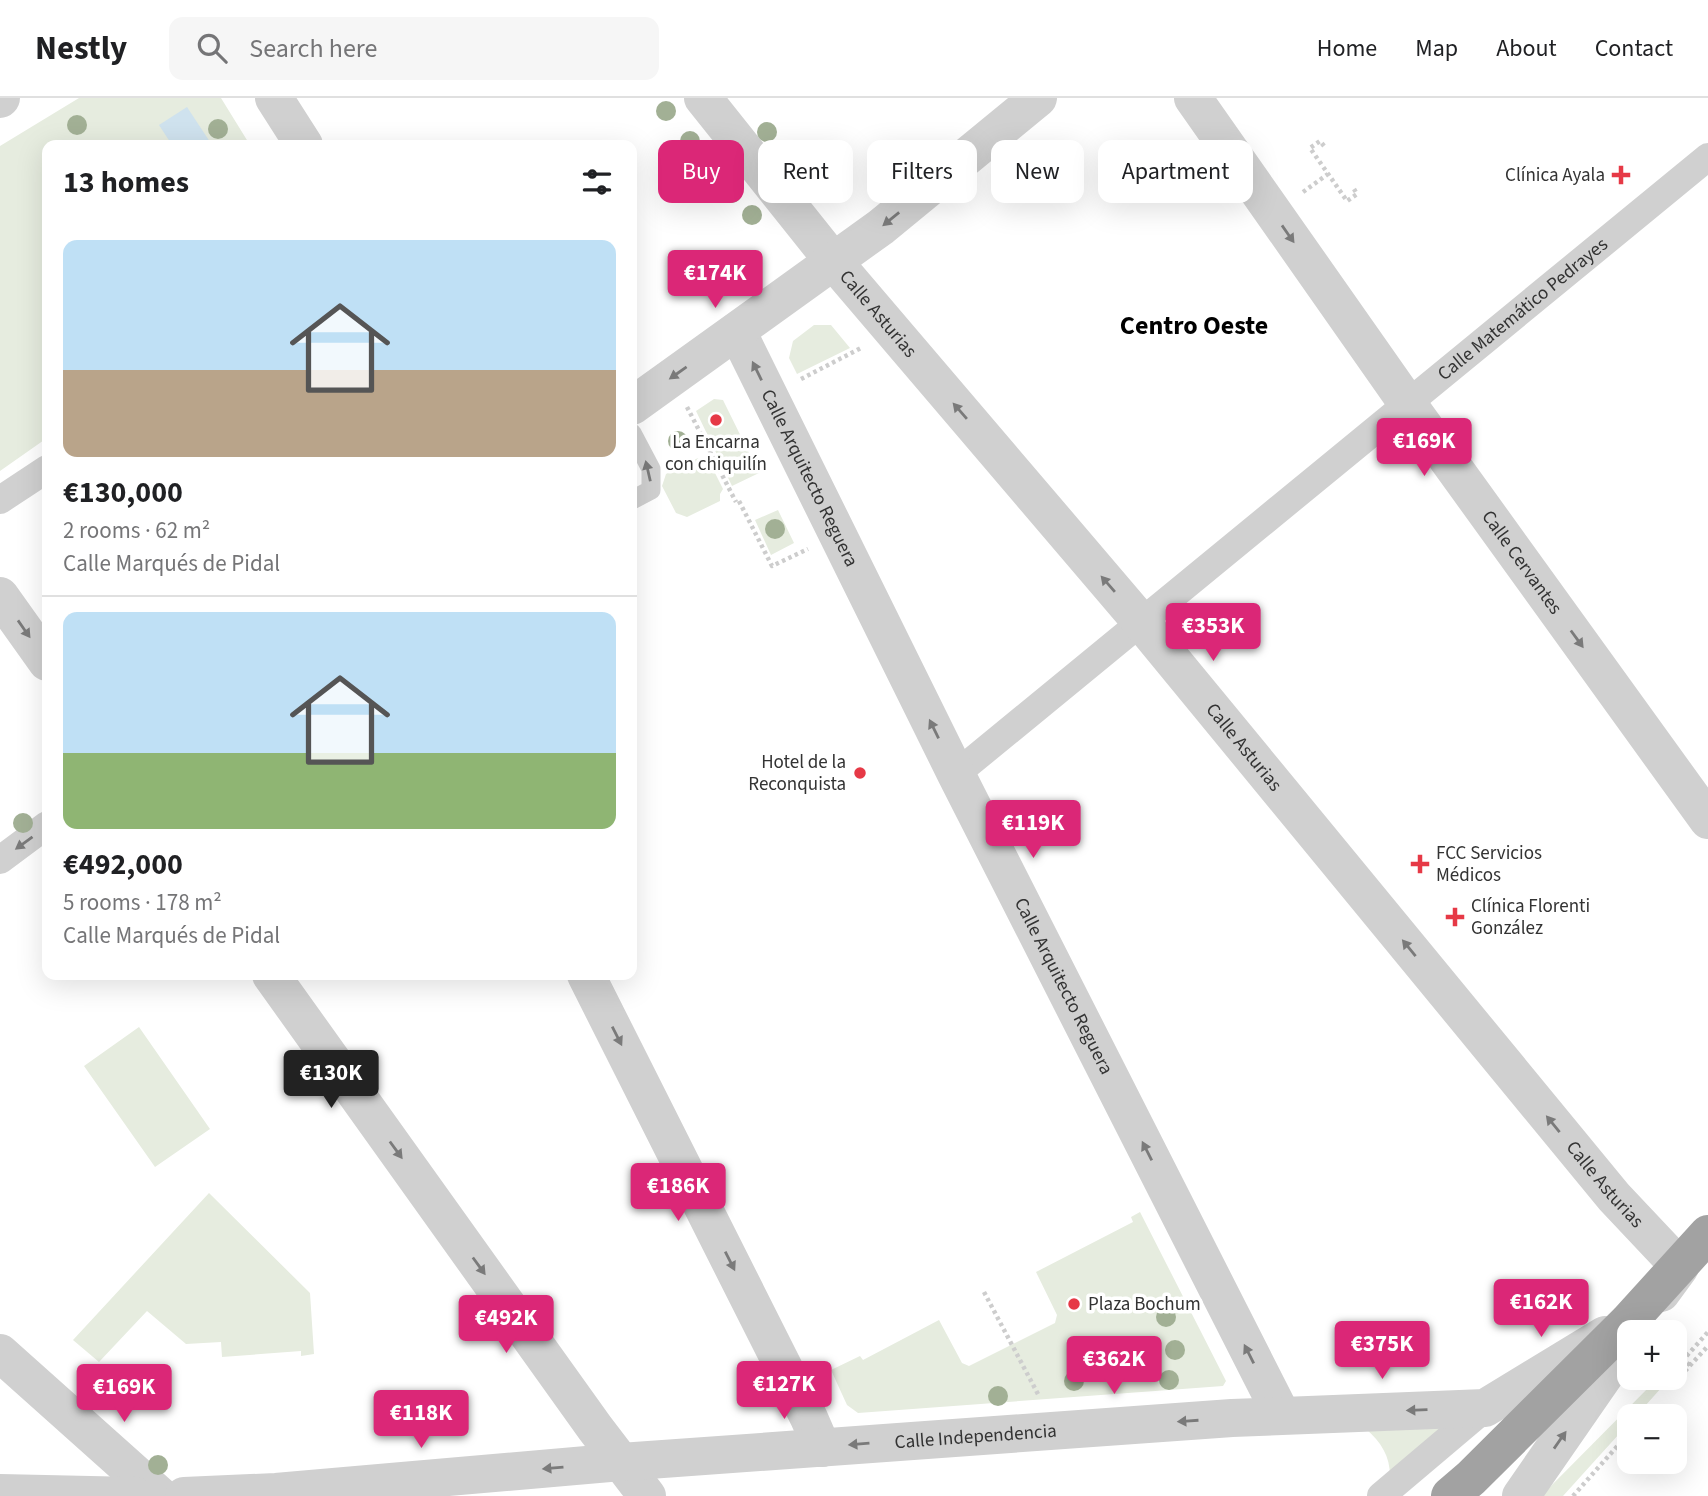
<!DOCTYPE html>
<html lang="en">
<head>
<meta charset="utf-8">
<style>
  body { margin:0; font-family:"Source Sans 3",sans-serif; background:#f6f6f6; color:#202124; height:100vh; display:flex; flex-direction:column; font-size:26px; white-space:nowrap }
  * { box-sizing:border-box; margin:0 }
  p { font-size:23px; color:#757577 }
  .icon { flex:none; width:38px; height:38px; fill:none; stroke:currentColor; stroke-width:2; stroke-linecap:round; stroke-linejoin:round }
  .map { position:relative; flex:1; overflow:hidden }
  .sheet { position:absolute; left:42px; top:42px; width:595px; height:840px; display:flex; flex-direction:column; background:#fff; border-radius:14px; box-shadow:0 7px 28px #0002 }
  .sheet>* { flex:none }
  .top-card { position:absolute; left:658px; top:42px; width:665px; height:63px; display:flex; gap:14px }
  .fabs { position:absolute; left:1617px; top:1222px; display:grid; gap:14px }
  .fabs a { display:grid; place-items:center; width:70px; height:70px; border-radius:14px; background:#fff; box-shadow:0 7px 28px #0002; font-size:35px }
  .price { position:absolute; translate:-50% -60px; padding:0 16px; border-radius:7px; background:#db2777; color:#fff; font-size:23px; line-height:46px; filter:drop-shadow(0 2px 4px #0008) }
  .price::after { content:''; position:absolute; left:50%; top:42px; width:21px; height:16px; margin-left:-10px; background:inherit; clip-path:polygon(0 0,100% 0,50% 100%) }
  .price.on { background:#222; color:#fff }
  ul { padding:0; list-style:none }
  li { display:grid; align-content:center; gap:14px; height:371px; padding:0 21px }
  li+li { border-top:2px solid #e0e0e0 }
  li span { display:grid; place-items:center; height:217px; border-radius:14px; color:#555 }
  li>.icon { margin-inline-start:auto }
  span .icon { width:126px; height:126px; fill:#fffc; stroke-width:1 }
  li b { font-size:30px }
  h2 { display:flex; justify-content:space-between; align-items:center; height:84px; padding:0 21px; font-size:30px }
  .tag { padding:0 24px; border-radius:14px; background:#fff; box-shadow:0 7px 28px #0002; font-size:24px; line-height:63px }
  .tag.on { background:#db2777; color:#fff }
  header { display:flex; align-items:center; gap:42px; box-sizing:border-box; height:98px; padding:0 35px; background:#fff; border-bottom:2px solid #e0e0e0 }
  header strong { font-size:33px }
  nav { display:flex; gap:38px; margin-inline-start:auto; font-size:24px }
  .search { width:490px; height:63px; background:#f6f6f6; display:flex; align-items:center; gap:18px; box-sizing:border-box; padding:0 24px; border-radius:14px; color:#757577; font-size:26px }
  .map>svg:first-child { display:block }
</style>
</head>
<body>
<header>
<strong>Nestly</strong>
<div class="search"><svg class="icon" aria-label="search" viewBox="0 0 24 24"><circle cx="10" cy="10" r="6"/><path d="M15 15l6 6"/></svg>Search here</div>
<nav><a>Home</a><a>Map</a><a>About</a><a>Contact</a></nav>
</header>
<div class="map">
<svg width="1708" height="1398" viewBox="0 0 1708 1398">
  <rect width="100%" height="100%" fill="#fff"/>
  <path fill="#e6ecdf" d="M 79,0 L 221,0 L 250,47 L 47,47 L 47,340 L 0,373 L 0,48 Z
    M 814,227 L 831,227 L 850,250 L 797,276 L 789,260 L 793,243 Z
    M 714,301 L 723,302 L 759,375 L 732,388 L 696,313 Z
    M 698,360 L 709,363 L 723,391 L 720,396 L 720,403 L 687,419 L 676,415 L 662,388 L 666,376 Z
    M 778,412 L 794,445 L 771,457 L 755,422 Z
    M 139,929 L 210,1031 L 155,1069 L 84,968 Z
    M 209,1095 L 310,1195 L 314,1256 L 301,1258 L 301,1253 L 222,1259 L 221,1244 L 186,1246 L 147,1213 L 99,1264 L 73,1242 Z
    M 1140,1114 L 1226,1283 L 1223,1288 L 858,1315 L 847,1307 L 831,1272 L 860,1258 L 863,1262 L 939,1222 L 962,1265 L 969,1268 L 1055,1225 L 1057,1217 L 1036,1174 L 1133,1124 L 1131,1119 Z
    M 1659,1279 L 1671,1279 L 1636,1318 L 1629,1318 L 1629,1325 L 1563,1398 L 1541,1398 Z
    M 1447,1326 L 1390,1378 C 1390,1358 1381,1344 1366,1331 Z"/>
  <path fill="#cfe2ee" d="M 187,9 L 212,47 L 172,47 L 159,27 Z"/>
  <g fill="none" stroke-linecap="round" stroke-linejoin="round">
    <path stroke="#cdcdcd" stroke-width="4.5" stroke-dasharray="3.5 3.5" stroke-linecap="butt" d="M 1324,48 L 1320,43 L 1310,50 L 1347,103 L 1357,96 L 1354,91
      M 1303,94 L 1328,76
      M 801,281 L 861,250
      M 687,309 L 736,404
      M 739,403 L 772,468 L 808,451
      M 984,1194 L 1039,1298
      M 1690,1267 L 1683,1262 L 1708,1234
      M 1685,1273 L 1708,1248
      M 1573,1398 L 1629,1335"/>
    <path stroke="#d0d0d0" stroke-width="19" d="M 632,335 L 651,371 L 651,392 L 632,402"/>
    <g stroke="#d0d0d0" stroke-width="28">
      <path d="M 0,402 L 47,371"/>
      <path id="s1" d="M 956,676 L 1708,59"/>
      <path d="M 0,762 L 47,727"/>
      <path d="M 1381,1398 L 1485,1310"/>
    </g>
    <g stroke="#d0d0d0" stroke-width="38">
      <path d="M 274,0 L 304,47"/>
      <path id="s2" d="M 703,0 L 834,164 L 1141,524 L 1614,1099 L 1680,1169 L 1661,1195"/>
      <path id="s3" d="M 1193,0 L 1407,305 L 1708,722"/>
      <path id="s4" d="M 737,233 L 956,676 L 1281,1316"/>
      <path d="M 632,308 L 881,129 L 1038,0"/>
      <path d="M 0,498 L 47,564"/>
      <path d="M 271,877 L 595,1330 L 647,1398"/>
      <path d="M 586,877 L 809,1320 L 822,1350"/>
      <path d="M 0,1255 L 160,1398"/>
      <path d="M 1521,1398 L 1629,1242"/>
    </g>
    <g stroke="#d0d0d0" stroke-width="38">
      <path d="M 0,1 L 1,0"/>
      <path d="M 0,1395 L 135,1398"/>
      <path id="s5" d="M 184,1398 L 276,1394 L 621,1364 L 1232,1320 L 1485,1310 L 1605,1237"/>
    </g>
    <path stroke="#a2a2a2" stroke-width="38" d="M 1450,1398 L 1471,1380 L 1628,1224 L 1708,1136"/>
  </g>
  <g fill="#a2b095">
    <circle cx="666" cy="13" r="10"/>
    <circle cx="77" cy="27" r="10"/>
    <circle cx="218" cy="31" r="10"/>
    <circle cx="767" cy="34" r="10"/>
    <circle cx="690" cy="43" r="10"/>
    <circle cx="788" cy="58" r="10"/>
    <circle cx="812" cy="86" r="10"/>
    <circle cx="732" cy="95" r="10"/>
    <circle cx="752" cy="117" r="10"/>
    <circle cx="678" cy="343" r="10"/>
    <circle cx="775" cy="431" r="10"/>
    <circle cx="23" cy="725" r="10"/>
    <circle cx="1166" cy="1219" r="10"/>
    <circle cx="1175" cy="1252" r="10"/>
    <circle cx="1169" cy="1282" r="10"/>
    <circle cx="1074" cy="1283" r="10"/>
    <circle cx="998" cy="1298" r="10"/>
    <circle cx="158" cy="1367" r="10"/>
  </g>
  <defs><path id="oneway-solid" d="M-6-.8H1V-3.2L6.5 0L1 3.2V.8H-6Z" transform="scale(1.75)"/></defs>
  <g fill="#7a7a7a">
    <use href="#oneway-solid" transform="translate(891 121) rotate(141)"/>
    <use href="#oneway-solid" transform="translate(1288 136) rotate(55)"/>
    <use href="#oneway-solid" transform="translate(757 273) rotate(-116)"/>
    <use href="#oneway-solid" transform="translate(678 275) rotate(145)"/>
    <use href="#oneway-solid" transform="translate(960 313) rotate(-131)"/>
    <use href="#oneway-solid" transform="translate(648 373) rotate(-103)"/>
    <use href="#oneway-solid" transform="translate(1108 486) rotate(-131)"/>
    <use href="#oneway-solid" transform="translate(24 531) rotate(55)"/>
    <use href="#oneway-solid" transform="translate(1577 541) rotate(54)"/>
    <use href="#oneway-solid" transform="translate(934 631) rotate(-116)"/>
    <use href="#oneway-solid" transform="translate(24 745) rotate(144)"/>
    <use href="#oneway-solid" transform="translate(1409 850) rotate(-129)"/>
    <use href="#oneway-solid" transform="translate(617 938) rotate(63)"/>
    <use href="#oneway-solid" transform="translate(1553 1026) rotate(-129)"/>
    <use href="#oneway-solid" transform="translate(396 1052) rotate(54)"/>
    <use href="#oneway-solid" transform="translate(1147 1053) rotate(-117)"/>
    <use href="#oneway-solid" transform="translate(730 1163) rotate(63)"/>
    <use href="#oneway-solid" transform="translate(479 1168) rotate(54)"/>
    <use href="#oneway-solid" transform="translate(1249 1256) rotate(-117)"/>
    <use href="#oneway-solid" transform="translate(1417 1312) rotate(178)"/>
    <use href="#oneway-solid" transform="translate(1188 1323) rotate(176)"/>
    <use href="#oneway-solid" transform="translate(1560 1342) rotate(-55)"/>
    <use href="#oneway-solid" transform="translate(859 1346) rotate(175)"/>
    <use href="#oneway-solid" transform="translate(553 1370) rotate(175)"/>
  </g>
  <g fill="#e63946" stroke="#fff" stroke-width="2.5">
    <path d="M1617.5 66.5h7v7h7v7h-7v7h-7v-7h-7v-7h7z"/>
    <circle cx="716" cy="322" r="7"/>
    <circle cx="860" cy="675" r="7"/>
    <path d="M1416.5 755.5h7v7h7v7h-7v7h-7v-7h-7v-7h7z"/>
    <path d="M1451.5 808.5h7v7h7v7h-7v7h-7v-7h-7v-7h7z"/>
    <circle cx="1074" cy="1206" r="7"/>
  </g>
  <g text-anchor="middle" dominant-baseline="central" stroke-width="7" stroke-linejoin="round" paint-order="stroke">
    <g font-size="19" fill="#333" stroke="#fff" text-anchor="start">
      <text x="1605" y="77" text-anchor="end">Clínica Ayala</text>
      <text x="716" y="344" text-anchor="middle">La Encarna<tspan x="716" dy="22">con chiquilín</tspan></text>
      <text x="846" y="664" text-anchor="end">Hotel de la<tspan x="846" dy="22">Reconquista</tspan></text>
      <text x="1436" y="755">FCC Servicios<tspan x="1436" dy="22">Médicos</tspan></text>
      <text x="1471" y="808">Clínica Florenti<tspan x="1471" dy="22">González</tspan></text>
      <text x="1088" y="1206">Plaza Bochum</text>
    </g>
    <g font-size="19" fill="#333" stroke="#fff">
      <text stroke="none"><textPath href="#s1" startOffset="733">Calle Matemático Pedrayes</textPath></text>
      <text stroke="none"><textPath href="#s2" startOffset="278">Calle Asturias</textPath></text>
      <text stroke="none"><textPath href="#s4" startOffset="164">Calle Arquitecto Reguera</textPath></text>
      <text stroke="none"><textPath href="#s3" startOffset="569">Calle Cervantes</textPath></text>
      <text stroke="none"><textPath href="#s2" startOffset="845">Calle Asturias</textPath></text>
      <text stroke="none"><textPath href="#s4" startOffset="732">Calle Arquitecto Reguera</textPath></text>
      <text stroke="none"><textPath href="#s2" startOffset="1412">Calle Asturias</textPath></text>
      <text stroke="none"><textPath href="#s5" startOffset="794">Calle Independencia</textPath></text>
    </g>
    <g font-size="26" font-weight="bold" fill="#000" stroke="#fff">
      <text x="1194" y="227">Centro Oeste</text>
    </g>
  </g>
</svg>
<div class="fabs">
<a>+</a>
<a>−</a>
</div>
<b class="price" style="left:715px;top:212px">€174K</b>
<b class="price" style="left:1424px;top:380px">€169K</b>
<b class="price" style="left:1213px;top:565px">€353K</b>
<b class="price" style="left:1033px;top:762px">€119K</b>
<b class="price on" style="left:331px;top:1012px">€130K</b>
<b class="price" style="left:678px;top:1125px">€186K</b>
<b class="price" style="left:1541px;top:1241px">€162K</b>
<b class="price" style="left:506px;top:1257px">€492K</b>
<b class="price" style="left:1382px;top:1283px">€375K</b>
<b class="price" style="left:1114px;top:1298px">€362K</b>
<b class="price" style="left:784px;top:1323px">€127K</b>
<b class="price" style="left:124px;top:1326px">€169K</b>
<b class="price" style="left:421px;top:1352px">€118K</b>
<div class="top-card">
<a class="tag on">Buy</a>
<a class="tag">Rent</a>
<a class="tag">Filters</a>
<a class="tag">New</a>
<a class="tag">Apartment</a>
</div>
<section class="sheet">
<h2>13 homes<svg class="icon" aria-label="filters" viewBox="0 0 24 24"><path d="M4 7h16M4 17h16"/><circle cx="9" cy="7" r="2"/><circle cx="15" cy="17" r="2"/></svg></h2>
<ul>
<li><span style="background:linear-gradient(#bfe0f5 60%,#b9a48a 0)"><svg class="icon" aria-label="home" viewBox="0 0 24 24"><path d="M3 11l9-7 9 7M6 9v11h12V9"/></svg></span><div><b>€130,000</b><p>2 rooms · 62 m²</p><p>Calle Marqués de Pidal</p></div></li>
<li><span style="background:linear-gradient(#bfe0f5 65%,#8fb573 0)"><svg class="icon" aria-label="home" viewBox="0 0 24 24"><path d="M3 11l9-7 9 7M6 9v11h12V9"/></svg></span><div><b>€492,000</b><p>5 rooms · 178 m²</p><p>Calle Marqués de Pidal</p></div></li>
</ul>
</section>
</div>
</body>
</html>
